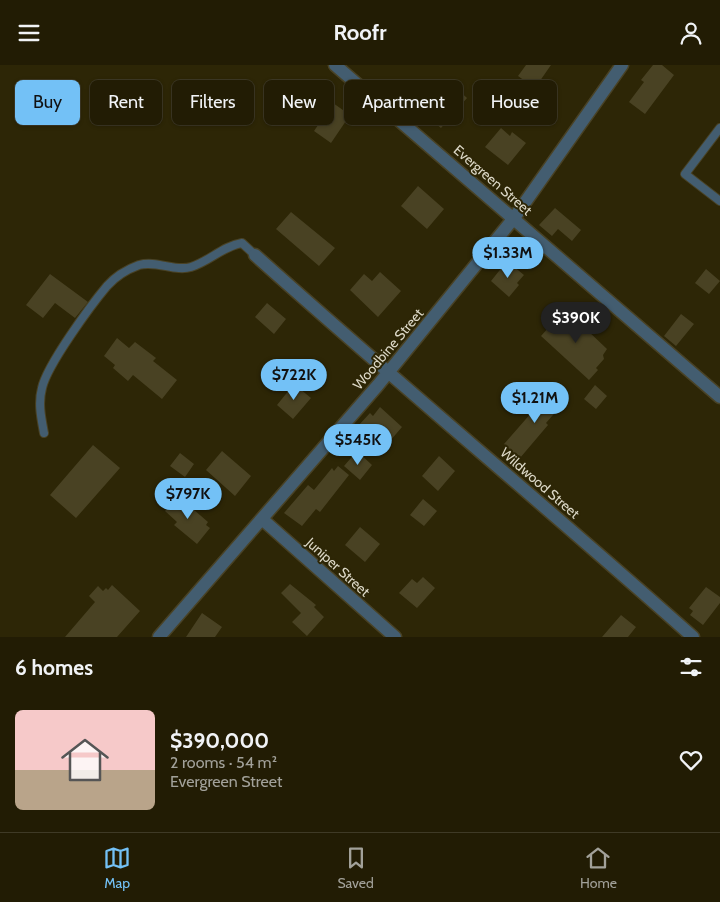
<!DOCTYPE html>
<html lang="en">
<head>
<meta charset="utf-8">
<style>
  body { margin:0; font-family:Cabin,sans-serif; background:#2a250e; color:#f1f3f6; height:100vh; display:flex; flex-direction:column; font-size:19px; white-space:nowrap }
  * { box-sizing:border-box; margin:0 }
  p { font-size:16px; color:#a2a19a }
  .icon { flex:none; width:28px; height:28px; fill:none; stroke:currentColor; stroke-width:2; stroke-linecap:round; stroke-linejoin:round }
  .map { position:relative; height:572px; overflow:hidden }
  .details { display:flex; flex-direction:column; background:#221c04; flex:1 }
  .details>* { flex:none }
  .hud { position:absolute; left:15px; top:15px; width:690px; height:45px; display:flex; gap:10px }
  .price { position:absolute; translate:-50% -42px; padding:0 11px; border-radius:18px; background:#73c1f6; color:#111; font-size:16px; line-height:32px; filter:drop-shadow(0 1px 2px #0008) }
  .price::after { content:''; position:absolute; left:50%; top:30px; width:15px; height:11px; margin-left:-8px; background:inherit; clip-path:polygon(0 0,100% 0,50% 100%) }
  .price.active { background:#222; color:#fff }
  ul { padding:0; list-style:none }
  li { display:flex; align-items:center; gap:15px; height:125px; padding:0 15px }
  li span { display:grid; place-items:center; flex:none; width:140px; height:100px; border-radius:8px; color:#555 }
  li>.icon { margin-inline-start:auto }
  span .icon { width:60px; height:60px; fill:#fffc; stroke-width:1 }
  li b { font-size:21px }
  h2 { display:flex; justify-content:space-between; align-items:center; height:60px; padding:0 15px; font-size:21px }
  .pill { padding:0 18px; border-radius:8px; background:#221c04; box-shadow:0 1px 4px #0004,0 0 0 1px #3f3a26; font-size:18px; line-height:45px }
  .pill.active { background:#73c1f6; color:#111 }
  header { display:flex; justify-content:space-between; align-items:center; height:65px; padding:0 15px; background:#221c04; font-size:22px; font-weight:700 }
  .menu { display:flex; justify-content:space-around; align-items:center; height:70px; border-top:1px solid #3f3a26; background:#221c04; font-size:14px; color:#a2a19a }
  .menu a { display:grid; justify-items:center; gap:2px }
  .menu .active { color:#73c1f6 }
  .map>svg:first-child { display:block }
</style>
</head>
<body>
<header><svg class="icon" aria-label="menu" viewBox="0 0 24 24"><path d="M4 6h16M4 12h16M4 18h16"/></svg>Roofr<svg class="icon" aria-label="person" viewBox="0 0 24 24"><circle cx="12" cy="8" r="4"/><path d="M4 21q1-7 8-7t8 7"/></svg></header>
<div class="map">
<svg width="720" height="572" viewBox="0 0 720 572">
  <rect width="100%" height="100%" fill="#2d2606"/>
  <path fill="#494223" d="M 526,0 L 551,0 L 535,23 L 518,11 Z
    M 653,0 L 662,0 L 674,10 L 645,49 L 629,37 L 644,17 L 641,15 Z
    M 440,21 L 448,29 L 455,22 L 467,33 L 441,63 L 419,45 Z
    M 333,38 L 350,50 L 331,78 L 314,66 Z
    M 501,63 L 510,71 L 512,67 L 526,78 L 508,100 L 485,82 Z
    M 418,121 L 444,144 L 427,164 L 401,141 Z
    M 555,143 L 581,165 L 572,176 L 558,164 L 552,171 L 539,160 Z
    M 291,147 L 335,183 L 319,201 L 276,164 Z
    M 507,196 L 524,210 L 517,218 L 519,220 L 509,232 L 491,216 Z
    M 706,204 L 720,216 L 709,229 L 695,218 Z
    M 380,207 L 401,226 L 378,252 L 350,225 L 364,209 L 372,216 Z
    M 50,209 L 88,237 L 75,253 L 55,238 L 43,253 L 26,240 Z
    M 267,238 L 286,254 L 274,269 L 255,252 Z
    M 565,244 L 607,284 L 603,290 L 604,294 L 596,303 L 598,305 L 589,315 L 541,271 Z
    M 681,249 L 694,259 L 676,281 L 664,271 Z
    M 117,273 L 129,283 L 135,277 L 156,293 L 153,296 L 177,315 L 162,334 L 133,310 L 128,316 L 113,303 L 115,300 L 104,291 Z
    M 294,319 L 311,333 L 293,354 L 277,340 Z
    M 595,320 L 607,331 L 596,344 L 584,334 Z
    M 553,323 L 566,335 L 546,358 L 548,360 L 520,393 L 504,379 Z
    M 380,342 L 402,362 L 390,376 L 384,370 L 372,383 L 357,370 L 362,365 L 358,361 L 370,348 L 373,351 Z
    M 93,380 L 120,403 L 76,453 L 50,430 Z
    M 222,386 L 251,411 L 235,431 L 206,405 Z
    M 357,386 L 372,400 L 360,415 L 344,401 Z
    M 180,388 L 194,399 L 185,412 L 170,401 Z
    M 439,391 L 455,406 L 438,426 L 422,411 Z
    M 338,401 L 349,410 L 320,447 L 316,444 L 302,461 L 284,448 L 308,420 L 314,425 L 332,403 L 334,406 Z
    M 178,431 L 208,457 L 206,460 L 210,463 L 197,479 L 174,460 L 177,457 L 165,446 Z
    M 423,434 L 437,446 L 424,461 L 410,450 Z
    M 360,462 L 380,479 L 365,497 L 345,480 Z
    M 423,512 L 435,523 L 417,543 L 399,528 L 412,514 L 417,518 Z
    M 290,519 L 316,540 L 314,542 L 324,552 L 307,571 L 292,557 L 301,548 L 281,528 Z
    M 112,520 L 140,546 L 117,572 L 65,572 L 95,537 L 89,531 L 98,521 L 103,526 L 106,523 L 108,525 Z
    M 706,522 L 720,532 L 720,538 L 703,560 L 690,550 L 693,546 L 689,543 Z
    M 202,548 L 222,562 L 215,572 L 186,572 Z
    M 621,550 L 636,562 L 628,572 L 602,572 Z"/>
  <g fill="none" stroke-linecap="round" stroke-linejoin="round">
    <g stroke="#494225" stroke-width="10">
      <path id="service" d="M 720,63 L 685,109 L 720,136
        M 44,368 C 41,352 38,338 42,323 C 47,300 91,240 107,221 C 115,212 128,204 139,200 C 157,195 175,207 191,202 C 210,196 223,181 242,178 L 255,190"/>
    </g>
    <g stroke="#494225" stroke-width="15">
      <path id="minor" d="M 335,0 L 720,332
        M 255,190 C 399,319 548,443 693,572
        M 262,454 L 395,572
        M 159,572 L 378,320 L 514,153 L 622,0"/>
    </g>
    <use href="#service" stroke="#435d70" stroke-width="8"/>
    <use href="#minor" stroke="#435d70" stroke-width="12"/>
  </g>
  <g text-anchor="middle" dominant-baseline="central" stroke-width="4" stroke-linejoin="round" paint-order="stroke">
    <g font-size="14" fill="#dcd8c7" stroke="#2d2606">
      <text transform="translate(493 115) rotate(41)">Evergreen Street</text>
      <text transform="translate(388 284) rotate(-50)">Woodbine Street</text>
      <text transform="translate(540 418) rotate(41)">Wildwood Street</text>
      <text transform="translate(338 502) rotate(42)">Juniper Street</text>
    </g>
  </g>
</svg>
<b class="price" style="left:508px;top:214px">$1.33M</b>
<b class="price active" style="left:576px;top:279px">$390K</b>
<b class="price" style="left:294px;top:336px">$722K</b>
<b class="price" style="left:535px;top:359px">$1.21M</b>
<b class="price" style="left:358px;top:401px">$545K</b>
<b class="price" style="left:188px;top:455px">$797K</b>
<div class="hud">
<a class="pill active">Buy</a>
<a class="pill">Rent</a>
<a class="pill">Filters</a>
<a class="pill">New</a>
<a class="pill">Apartment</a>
<a class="pill">House</a>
</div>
</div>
<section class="details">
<h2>6 homes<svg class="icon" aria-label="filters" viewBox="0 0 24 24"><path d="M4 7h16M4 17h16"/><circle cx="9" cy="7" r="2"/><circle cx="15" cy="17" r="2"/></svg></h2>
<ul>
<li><span style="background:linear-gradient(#f6c9c9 60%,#b9a48a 0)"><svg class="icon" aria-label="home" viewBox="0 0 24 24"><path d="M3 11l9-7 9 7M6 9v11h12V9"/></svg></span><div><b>$390,000</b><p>2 rooms · 54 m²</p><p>Evergreen Street</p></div><svg class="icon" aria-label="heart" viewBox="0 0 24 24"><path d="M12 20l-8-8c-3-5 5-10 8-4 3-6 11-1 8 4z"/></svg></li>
</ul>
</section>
<nav class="menu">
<a class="active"><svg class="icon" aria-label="map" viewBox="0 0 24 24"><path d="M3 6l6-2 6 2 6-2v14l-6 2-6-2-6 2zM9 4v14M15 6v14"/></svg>Map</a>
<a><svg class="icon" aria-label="saved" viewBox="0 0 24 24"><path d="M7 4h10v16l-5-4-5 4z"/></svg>Saved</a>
<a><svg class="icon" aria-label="home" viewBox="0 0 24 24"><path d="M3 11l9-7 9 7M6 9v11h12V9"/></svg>Home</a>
</nav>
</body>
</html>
